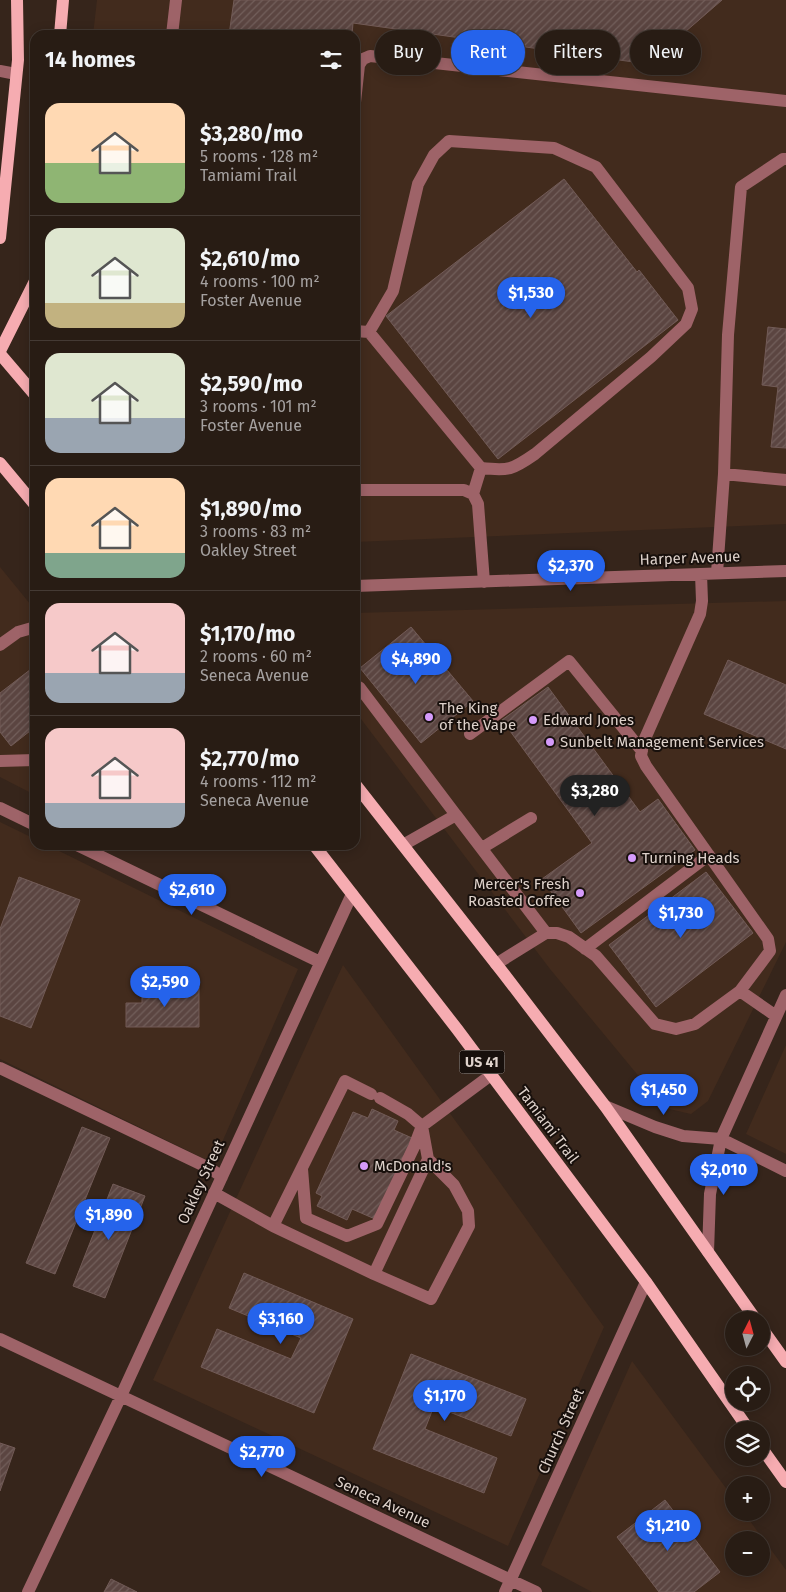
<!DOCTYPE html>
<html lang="en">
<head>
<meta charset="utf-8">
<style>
  body { margin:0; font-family:"Fira Sans",sans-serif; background:#342922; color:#f1f3f6; height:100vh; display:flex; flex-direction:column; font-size:19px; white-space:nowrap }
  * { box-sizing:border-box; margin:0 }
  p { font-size:16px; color:#a5a1a0 }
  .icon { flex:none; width:28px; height:28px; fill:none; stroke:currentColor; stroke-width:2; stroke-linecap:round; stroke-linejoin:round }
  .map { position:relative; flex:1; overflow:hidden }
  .side { position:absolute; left:30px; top:30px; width:330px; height:820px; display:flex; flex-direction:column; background:#281c14; border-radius:15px; box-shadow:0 2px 12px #0003,0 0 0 1px #443a34 }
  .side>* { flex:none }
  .banner { position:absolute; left:375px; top:30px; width:335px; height:45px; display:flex; gap:10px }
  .needle { width:32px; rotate:6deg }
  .fabs { position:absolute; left:725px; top:1311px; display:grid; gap:10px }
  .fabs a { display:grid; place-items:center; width:45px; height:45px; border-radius:50%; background:#281c14; box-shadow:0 2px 12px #0003,0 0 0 1px #443a34; font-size:25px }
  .price { position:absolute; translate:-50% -42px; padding:0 11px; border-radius:18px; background:#2563eb; color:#fff; font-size:16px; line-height:32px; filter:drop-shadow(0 1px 2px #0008) }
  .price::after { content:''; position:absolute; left:50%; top:30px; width:15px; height:11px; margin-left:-8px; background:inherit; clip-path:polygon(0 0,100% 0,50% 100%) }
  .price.on { background:#222; color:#fff }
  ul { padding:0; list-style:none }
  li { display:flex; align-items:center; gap:15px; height:125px; padding:0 15px }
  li+li { border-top:1px solid #443a34 }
  li span { display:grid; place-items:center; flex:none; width:140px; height:100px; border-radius:15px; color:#555 }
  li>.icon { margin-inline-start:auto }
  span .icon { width:60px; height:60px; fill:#fffc; stroke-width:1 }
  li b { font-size:21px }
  h2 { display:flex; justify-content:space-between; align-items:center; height:60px; padding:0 15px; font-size:21px }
  .pill { padding:0 18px; border-radius:22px; background:#281c14; box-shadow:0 2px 12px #0003,0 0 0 1px #443a34; font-size:18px; line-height:45px }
  .pill.on { background:#2563eb; color:#fff }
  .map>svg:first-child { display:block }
</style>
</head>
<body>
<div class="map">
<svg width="786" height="1592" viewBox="0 0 786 1592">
  <defs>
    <pattern id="building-hatch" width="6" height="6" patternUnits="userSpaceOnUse" patternTransform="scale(1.25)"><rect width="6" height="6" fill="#5b4541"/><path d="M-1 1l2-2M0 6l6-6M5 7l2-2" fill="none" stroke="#725f5b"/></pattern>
  </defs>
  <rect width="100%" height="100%" fill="#36251b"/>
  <path fill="#422b1d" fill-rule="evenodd" d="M 97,0 L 786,0 L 786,524 L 355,542 L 355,35 L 93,35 Z
    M 0,567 L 35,610 L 35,795 L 0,777 Z
    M 786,601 L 786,942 L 708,1101 L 691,1114 L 665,1108 L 550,969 L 355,711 L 355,613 Z
    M 0,822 L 35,839 L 35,845 L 47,845 L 298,969 L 213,1163 L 0,1059 Z
    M 343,965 L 604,1327 L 508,1546 L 153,1380 Z
    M 786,1045 L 786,1154 L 746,1134 Z
    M 632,1361 L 734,1499 L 734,1512 L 744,1513 L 786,1570 L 786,1592 L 592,1592 L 541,1565 ZM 734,1540 L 761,1540 L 761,1568 L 734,1568 Z"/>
  <path fill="url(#building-hatch)" stroke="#725b57" d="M 234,0 L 722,0 L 648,64 L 353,23 L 352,35 L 229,35 Z
    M 564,179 L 637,272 L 639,270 L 678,320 L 498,459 L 386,316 Z
    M 768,327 L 786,329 L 786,448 L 771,447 L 778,387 L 762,385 Z
    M 411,627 L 473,701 L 421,743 L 360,668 Z
    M 728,660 L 786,685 L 786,749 L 704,714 Z
    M 35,666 L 35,727 L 11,746 L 0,732 L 0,693 Z
    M 548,687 L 640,812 L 658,799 L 695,850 L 581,933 L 542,879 L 592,843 L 502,720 Z
    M 706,872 L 753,933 L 656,1007 L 609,945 Z
    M 19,877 L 80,900 L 31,1028 L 0,1016 L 0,929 Z
    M 142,987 L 199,987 L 199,1027 L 126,1027 L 126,1003 L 142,1003 Z
    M 372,1109 L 398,1121 L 394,1130 L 412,1138 L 375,1219 L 352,1209 L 347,1220 L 317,1206 L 322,1196 L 316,1193 L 353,1112 L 368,1118 Z
    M 82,1127 L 110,1138 L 55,1274 L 26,1263 Z
    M 113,1184 L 145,1196 L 105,1298 L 73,1286 Z
    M 244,1273 L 353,1319 L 314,1413 L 201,1367 L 217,1329 L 291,1359 L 301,1338 L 229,1308 Z
    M 411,1354 L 526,1399 L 511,1436 L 434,1406 L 425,1429 L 497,1458 L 484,1493 L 373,1449 Z
    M 0,1443 L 15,1448 L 0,1491 Z
    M 665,1500 L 720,1572 L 694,1592 L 659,1592 L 617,1537 Z
    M 111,1579 L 137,1592 L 104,1592 Z"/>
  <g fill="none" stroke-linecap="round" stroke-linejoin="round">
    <path stroke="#9e6368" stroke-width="12" d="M 172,35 L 176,0
      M 0,71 L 16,74
      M 355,102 L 359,65 L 363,59 L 370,56 L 786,101
      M 355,331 L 369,332 L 481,468 L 473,494
      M 369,332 L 393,291 L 418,184 L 434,155 L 449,141 L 554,148 L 596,167 L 688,288 L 692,309 L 686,324 L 651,357 L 535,454 C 512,470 509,471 481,468
      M 724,474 L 728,335 L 741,187 L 783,159 L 786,159
      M 355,490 L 464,490 L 473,494 L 478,504 L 484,582
      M 717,573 L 724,474 L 786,480
      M 701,574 L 702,601 L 700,614 L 643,743 L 641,756 L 646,766 L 768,939 L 770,951 L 740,991 L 776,1016
      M 355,586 L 786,571
      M 0,645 L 18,632 L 32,628 L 35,632
      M 355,685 L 360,688 L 456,815
      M 470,734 L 569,661 L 642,751
      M 0,761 L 35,760
      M 0,808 L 35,825
      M 77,845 L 320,962
      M 403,845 L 456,815 L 546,933
      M 482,848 L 531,818
      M 585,949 L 709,855
      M 496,964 L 546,933 L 557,933 L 569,937 L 596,956 L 655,1024 L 676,1029 L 695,1024 L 740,991
      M 0,1068 L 211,1169 L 222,1177
      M 371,1094 L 345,1081 L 273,1226 L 374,1274 L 431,1299 L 469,1226 L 468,1211 L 454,1185 L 428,1159
      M 605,1106 L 655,1127 L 683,1136 L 721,1139 L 786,1171
      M 302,1169 L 306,1218 L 347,1236 L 377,1224 L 414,1147 L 422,1126 L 491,1075
      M 214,1193 L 273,1226
      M 708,1252 L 710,1194 L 721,1139 L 786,995
      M 374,1274 L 428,1159 L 422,1126 L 408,1114 L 380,1098
      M 0,1339 L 536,1592
      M 28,1592 L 121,1396 L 352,894
      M 505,1592 L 646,1282"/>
    <path stroke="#f6acb1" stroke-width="12" d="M 60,35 L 63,0
      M 0,238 L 18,60 L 17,0
      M 0,351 L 35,281
      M 0,354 L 35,395
      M 0,463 L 35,505
      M 355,784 L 504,974 L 605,1106 L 756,1320
      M 314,845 L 457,1029 L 646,1282 L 749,1430
      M 761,1327 L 786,1362
      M 761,1447 L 786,1482"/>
  </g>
  <g fill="#d59bfb" stroke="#18100c" stroke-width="2">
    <circle cx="429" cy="717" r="5"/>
    <circle cx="533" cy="720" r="5"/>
    <circle cx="550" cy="742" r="5"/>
    <circle cx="632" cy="858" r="5"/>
    <circle cx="580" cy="893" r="5"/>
    <circle cx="364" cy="1166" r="5"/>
  </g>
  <g text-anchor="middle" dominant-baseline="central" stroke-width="4" stroke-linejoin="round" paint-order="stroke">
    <rect fill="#18100c" stroke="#a39892" stroke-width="1" x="459.5" y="1050.5" width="45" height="23" rx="4"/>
    <g font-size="14" font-weight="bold" fill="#ded2cb">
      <text x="482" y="1062">US 41</text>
    </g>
    <g font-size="15" fill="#ded2cb" stroke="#18100c">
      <text transform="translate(690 558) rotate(-2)">Harper Avenue</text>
      <text transform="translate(548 1125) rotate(53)">Tamiami Trail</text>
      <text transform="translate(201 1182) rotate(-65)">Oakley Street</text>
      <text transform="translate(561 1431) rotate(-66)">Church Street</text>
      <text transform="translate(383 1502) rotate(25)">Seneca Avenue</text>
    </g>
    <g font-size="15" fill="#ded2cb" stroke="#18100c" text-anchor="start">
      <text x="439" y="708">The King<tspan x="439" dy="17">of the Vape</tspan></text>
      <text x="543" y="720">Edward Jones</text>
      <text x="560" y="742">Sunbelt Management Services</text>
      <text x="642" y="858">Turning Heads</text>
      <text x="570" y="884" text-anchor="end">Mercer's Fresh<tspan x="570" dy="17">Roasted Coffee</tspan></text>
      <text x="374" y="1166">McDonald's</text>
    </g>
  </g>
</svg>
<div class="fabs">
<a><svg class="needle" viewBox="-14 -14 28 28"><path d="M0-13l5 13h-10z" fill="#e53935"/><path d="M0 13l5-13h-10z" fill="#a5a1a0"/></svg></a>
<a><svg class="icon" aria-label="locate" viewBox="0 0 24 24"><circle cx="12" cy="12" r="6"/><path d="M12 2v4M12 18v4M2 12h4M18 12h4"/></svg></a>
<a><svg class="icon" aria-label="layers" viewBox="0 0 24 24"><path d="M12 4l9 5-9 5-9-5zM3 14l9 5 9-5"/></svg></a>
<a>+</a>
<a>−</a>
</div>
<b class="price" style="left:531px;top:319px">$1,530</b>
<b class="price" style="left:571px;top:592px">$2,370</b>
<b class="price" style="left:416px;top:685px">$4,890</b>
<b class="price on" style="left:595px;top:817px">$3,280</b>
<b class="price" style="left:192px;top:916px">$2,610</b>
<b class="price" style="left:681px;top:939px">$1,730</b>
<b class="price" style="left:165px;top:1008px">$2,590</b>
<b class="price" style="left:664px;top:1116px">$1,450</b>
<b class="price" style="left:724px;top:1196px">$2,010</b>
<b class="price" style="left:109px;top:1241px">$1,890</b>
<b class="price" style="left:281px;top:1345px">$3,160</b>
<b class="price" style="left:445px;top:1422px">$1,170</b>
<b class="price" style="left:262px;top:1478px">$2,770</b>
<b class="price" style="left:668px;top:1552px">$1,210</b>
<div class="banner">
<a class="pill">Buy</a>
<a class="pill on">Rent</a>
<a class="pill">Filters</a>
<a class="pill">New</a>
</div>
<section class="side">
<h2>14 homes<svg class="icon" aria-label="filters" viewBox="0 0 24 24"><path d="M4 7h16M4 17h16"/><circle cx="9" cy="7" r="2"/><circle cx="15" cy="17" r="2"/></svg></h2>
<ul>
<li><span style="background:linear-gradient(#ffd9b3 60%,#8fb573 0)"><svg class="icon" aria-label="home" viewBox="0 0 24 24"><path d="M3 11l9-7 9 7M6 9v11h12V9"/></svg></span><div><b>$3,280/mo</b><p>5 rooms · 128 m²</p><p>Tamiami Trail</p></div></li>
<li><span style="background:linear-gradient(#dfe7d0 75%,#c2b280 0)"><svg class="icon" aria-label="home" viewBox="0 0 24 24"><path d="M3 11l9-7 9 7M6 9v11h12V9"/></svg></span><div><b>$2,610/mo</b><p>4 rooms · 100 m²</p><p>Foster Avenue</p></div></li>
<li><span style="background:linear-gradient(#dfe7d0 65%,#9aa5b1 0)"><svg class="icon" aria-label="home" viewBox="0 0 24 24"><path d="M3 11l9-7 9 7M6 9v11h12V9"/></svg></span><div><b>$2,590/mo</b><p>3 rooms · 101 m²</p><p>Foster Avenue</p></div></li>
<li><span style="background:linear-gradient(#ffd9b3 75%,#7fa58c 0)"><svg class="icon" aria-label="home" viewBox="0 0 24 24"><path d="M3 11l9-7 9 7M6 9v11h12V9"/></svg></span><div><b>$1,890/mo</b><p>3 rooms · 83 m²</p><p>Oakley Street</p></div></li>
<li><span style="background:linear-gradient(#f6c9c9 70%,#9aa5b1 0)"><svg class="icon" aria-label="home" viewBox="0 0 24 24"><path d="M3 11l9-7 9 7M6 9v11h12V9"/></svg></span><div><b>$1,170/mo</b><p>2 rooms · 60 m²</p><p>Seneca Avenue</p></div></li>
<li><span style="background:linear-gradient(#f6c9c9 75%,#9aa5b1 0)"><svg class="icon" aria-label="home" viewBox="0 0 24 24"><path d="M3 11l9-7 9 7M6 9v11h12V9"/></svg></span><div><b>$2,770/mo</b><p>4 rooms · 112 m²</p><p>Seneca Avenue</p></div></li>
</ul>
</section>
</div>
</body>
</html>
